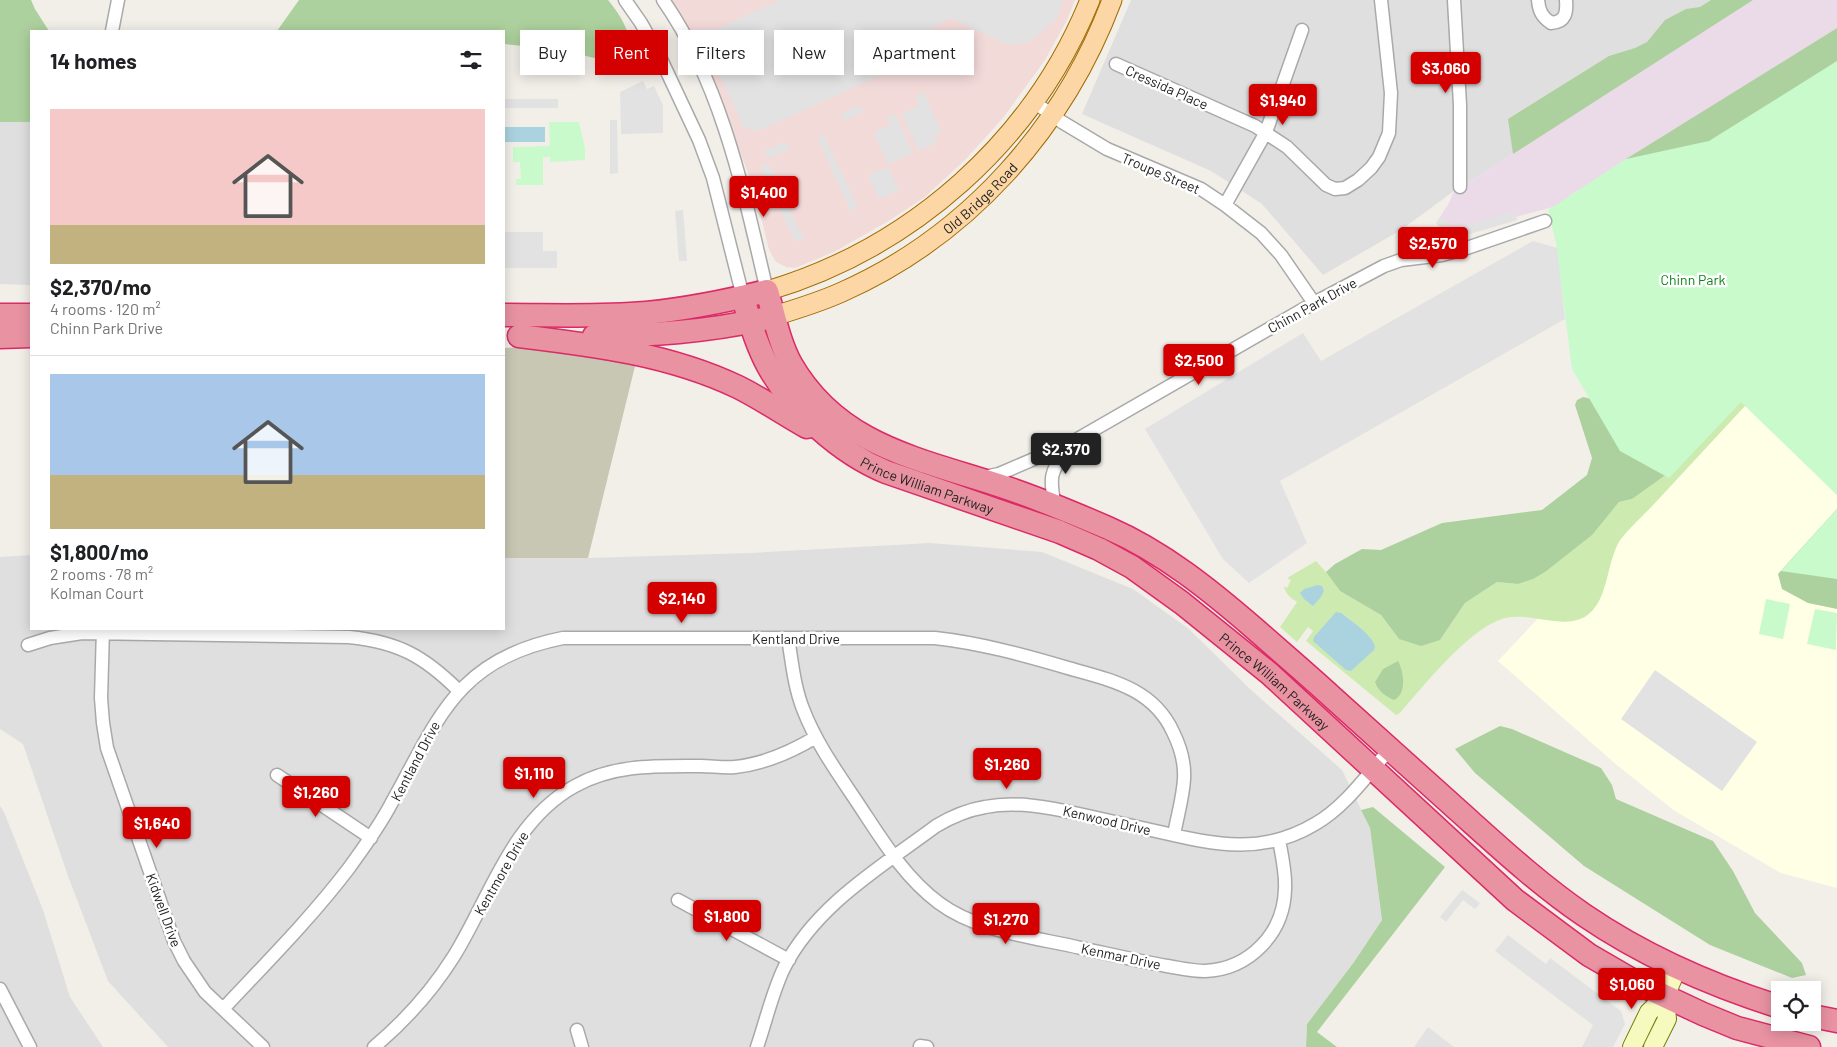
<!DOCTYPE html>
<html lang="en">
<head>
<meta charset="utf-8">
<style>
  body { margin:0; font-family:Barlow,sans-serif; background:#f6f6f6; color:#202124; height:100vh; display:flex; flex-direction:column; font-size:19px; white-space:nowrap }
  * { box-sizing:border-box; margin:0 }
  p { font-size:16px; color:#757577 }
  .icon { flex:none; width:28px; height:28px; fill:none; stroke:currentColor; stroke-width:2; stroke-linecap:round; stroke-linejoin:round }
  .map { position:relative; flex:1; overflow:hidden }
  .panel { position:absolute; left:30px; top:30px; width:475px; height:600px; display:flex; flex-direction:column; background:#fff; border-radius:0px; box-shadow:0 2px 12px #0003 }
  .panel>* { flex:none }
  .guide { position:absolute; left:520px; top:30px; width:475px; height:45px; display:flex; gap:10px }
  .controls { position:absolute; left:1771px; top:981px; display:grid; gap:10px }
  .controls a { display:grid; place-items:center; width:50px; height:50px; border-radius:0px; background:#fff; box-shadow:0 2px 12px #0003; font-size:25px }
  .price { position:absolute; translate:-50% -42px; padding:0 11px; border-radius:5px; background:#d40000; color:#fff; font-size:16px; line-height:32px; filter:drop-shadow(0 1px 2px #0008) }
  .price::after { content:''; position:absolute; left:50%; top:30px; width:15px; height:11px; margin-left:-8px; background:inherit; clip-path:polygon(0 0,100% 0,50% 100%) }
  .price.selected { background:#222; color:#fff }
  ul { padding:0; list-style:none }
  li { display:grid; align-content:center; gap:10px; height:265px; padding:0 20px }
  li+li { border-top:1px solid #e0e0e0 }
  li span { display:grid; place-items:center; height:155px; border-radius:0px; color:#555 }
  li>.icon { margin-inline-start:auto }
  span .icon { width:90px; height:90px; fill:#fffc; stroke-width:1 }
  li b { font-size:21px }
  h2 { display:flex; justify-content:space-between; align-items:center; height:60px; padding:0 20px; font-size:21px }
  .chip { padding:0 18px; border-radius:0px; background:#fff; box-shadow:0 2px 12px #0003; font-size:18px; line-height:45px }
  .chip.selected { background:#d40000; color:#fff }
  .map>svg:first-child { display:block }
</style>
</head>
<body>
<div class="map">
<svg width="1837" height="1047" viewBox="0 0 1837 1047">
  <rect width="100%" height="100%" fill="#f2efe9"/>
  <path fill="#e0dfdf" d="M 1131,0 L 1732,0 L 1536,129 L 1507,158 L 1454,191 L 1401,230 L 1323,275 L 1262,204 L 1211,171 L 1082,114 Z
    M 0,122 L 31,122 L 31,285 L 0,284 Z
    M 930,543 L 1042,552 L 1133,589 L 1189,629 L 1251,690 L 1342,770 L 1370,828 L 1382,920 L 1354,962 L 1307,1024 L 1306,1047 L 168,1047 L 108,981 L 68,876 L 23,744 L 0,729 L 0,557 L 31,555 L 31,629 L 504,629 L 504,558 L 588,558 L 750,553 Z
    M 0,806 L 4,812 L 43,910 L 70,997 L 103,1047 L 0,1047 Z"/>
  <path fill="#f2dad9" d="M 670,0 L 1075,0 L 1067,20 L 1045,60 L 1003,118 L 966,159 L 925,197 L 890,220 L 834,252 L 795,268 L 786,267 L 776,262 L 769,250 L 754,188 L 706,66 Z"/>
  <path fill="#ebdbe8" d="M 1732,0 L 1837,0 L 1837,28 L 1569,196 L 1568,203 L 1516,217 L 1517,220 L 1452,239 L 1436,223 L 1449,203 L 1454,191 L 1507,158 L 1536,129 Z"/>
  <path fill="#ffffe5" d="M 1741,402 L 1837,495 L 1837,509 L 1782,570 L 1837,579 L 1837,888 L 1781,873 L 1675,811 L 1618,766 L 1498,661 Z"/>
  <path fill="#c7c7b4" d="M 530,347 L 637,358 L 588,558 L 504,558 L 504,348 Z"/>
  <path fill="#cdebb0" d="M 1740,381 L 1745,406 C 1715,438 1685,471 1655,503 C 1646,513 1625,532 1619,542 C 1607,563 1608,596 1591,612 C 1568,635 1528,608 1499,620 C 1465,634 1425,684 1400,713 L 1396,715 L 1306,641 L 1313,631 L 1308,627 L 1297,642 L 1280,627 L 1297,602 C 1290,597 1286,595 1284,586 L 1287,588 L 1291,580 L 1287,578 L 1316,561 L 1326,572 L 1340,591 L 1381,615 L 1399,639 L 1440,640 L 1465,603 L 1497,582 L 1518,584 L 1607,516 L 1619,502 L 1632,499 Z"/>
  <path fill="#add19e" d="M 0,0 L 31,0 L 35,9 L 49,31 L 31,31 L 31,122 L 0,122 Z
    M 299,0 L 608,0 C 618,12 630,29 629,45 L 623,51 L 594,58 L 563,50 L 504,44 L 504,31 L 277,31 Z
    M 1711,0 L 1753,0 L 1513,154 L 1508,119 L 1609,56 L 1635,48 L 1647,42 L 1665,20 L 1686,9 L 1700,7 Z
    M 1837,28 L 1837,79 L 1739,143 L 1625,164 L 1626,159 Z
    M 1685,287 L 1837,495 L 1740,381 L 1671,471 L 1632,499 L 1619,502 L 1592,535 L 1545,572 L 1533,579 L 1518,584 L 1497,582 L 1465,603 L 1440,640 L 1421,646 L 1399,639 L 1381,615 L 1340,591 L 1326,572 L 1335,564 L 1362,549 L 1381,550 L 1442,523 L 1542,510 L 1587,475 L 1592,458 L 1575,405 L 1577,400 L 1583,397 L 1596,400 Z
    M 1837,509 L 1837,609 L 1808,603 L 1782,589 L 1778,574 Z
    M 1398,661 C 1404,672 1407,694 1394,700 C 1385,696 1378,691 1375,682 L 1383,669 Z
    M 1500,726 L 1512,729 L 1601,768 L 1612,785 L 1616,799 L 1713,841 L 1733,871 L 1755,913 L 1802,963 L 1806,975 L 1792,978 L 1710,945 L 1584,866 L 1475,773 L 1455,749 Z
    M 1373,807 L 1445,867 L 1317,1032 L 1337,1047 L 1306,1047 L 1307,1024 L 1354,962 L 1382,920 L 1370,828 L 1361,810 Z"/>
  <path fill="#c8facc" d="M 1837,61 L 1837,495 L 1741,402 L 1669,478 L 1620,451 L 1572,369 L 1556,243 L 1548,210 L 1626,159 L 1709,141 Z
    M 549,122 L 579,122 L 585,148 L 585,160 L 550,162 L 550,157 L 543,157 L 543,185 L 516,185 L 516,179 L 521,179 L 520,162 L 513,162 L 513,147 L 550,146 Z
    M 1837,509 L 1837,579 L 1781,571 Z
    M 1766,599 L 1790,604 L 1783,639 L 1759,634 Z
    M 1815,609 L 1837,613 L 1836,650 L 1807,644 Z"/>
  <path fill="#e2e2e2" d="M 780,0 L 1063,0 L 1057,18 L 1030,42 L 1009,45 L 950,18 L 929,30 L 909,56 L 883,74 L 758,131 L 743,127 L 706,44 L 708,33 Z
    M 643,81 L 647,89 L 654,86 L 663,105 L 663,133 L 621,134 L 620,92 Z
    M 924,92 L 941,132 L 934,136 L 937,142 L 919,151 L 902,114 L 919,106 L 915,96 Z
    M 504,99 L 558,99 L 558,108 L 504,108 Z
    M 860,105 L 863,112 L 844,121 L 841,114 Z
    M 895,114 L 913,153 L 888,164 L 874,133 L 890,125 L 887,118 Z
    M 610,120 L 617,120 L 618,173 L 610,174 Z
    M 823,133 L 857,205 L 851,212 L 818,139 Z
    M 784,142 L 791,148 L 769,158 L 763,151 Z
    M 768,163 L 800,232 L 805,235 L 799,242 L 794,239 L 760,166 Z
    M 888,167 L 899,190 L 879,199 L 868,175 Z
    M 683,210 L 687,261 L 679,261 L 675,211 Z
    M 1514,212 L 1517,220 L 1452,239 L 1436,223 L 1441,216 L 1454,228 Z
    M 504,232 L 543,232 L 543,251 L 557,251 L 557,268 L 504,268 Z
    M 1533,241 L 1557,248 L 1565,319 L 1280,481 L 1307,543 L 1249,583 L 1223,559 L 1145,429 L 1303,333 L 1321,361 Z
    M 1655,670 L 1757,742 L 1722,791 L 1621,719 Z
    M 1462,890 L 1480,903 L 1475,909 L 1463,900 L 1446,922 L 1440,917 Z
    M 1508,935 L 1546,964 L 1550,958 L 1621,1011 L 1625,1024 L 1613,1047 L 1582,1047 L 1593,1025 L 1495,951 Z
    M 1428,1027 L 1454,1047 L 1414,1047 Z"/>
  <path fill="#aad3df" d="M 505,127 L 545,127 L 545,142 L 505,142 Z
    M 1318,585 L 1322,586 L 1324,591 L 1321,597 L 1313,606 L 1304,599 L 1300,593 L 1304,589 Z
    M 1336,612 L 1341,613 C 1351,621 1373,635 1375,647 L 1374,650 L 1351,671 L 1346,670 L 1313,641 L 1314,637 Z"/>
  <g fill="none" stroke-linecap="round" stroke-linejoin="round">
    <g stroke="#a9a9a9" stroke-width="15">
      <path id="street" d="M 625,0 L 641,23 L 660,57 L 699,140 L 713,178 L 743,297
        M 663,0 C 722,84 744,193 767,291
        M 1454,0 L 1460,105 L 1460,187
        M 1538,0 C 1539,11 1542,17 1551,23 C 1566,22 1567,12 1566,0
        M 112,31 L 118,0
        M 1116,64 L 1255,126 L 1287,147 L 1326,185 L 1335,189 L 1345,188 L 1358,180 L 1371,168 L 1379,157 L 1389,133 L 1391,93 L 1381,0
        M 1034,102 L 1062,122 L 1107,149 L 1201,189 L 1225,205 L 1261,233 L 1281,255 L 1314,303
        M 1225,205 L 1266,132 L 1302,30
        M 984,477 L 999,474 L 1069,444 L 1314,303 L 1384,266 L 1401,260 L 1442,255 L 1464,249 L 1545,221
        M 1055,506 C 1048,473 1052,472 1069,444
        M 103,629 L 101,698 L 103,723 L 107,748 L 174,941 L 184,961 L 205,992 L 263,1047
        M 788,638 C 792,662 794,686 803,709 C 816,743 837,772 857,802 C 881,838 903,876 939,903 C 978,932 1034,937 1081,948 C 1109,954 1138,961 1167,966 C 1180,968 1192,971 1205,971 C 1250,969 1284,933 1285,889 C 1286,873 1282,856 1279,840
        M 28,645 L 50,638 L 82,633 L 349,637 C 398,642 424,656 459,691
        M 277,775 L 371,838
        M 678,900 L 789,960
        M 0,989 L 30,1047
        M 223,1009 C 266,963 311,918 349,868 C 364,847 379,827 391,804 C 438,720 456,659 563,638 L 935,638 C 980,643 1024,655 1068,668 C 1110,680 1153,688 1173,732 C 1180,746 1185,763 1184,779 C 1183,798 1177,817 1174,835
        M 577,1030 L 582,1047
        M 920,1046 L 927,1047
        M 374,1047 C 405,1021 432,991 454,956 C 490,898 511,821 575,786 C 614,764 657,766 701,766 C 712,766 723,768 735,767 C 764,764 791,752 816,737
        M 757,1047 C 766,1021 772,993 784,968 C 816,905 881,867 936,826 C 951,817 967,810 985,807 C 1016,801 1048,807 1079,814 C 1106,820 1133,826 1160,832 C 1216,845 1263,855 1315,824 C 1345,807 1367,775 1390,749"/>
    </g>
    <g stroke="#707d05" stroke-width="20">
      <path id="secondary" d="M 1632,1047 L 1649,1012 L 1665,997 L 1677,968
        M 1653,1047 L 1667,1019 L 1665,997"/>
    </g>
    <g stroke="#a06b00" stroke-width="21">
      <g id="primary">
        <path d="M 767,291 C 912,248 1033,141 1090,0"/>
        <path id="s1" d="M 774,316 C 797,309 820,302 842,292 C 968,236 1064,128 1112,0"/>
      </g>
    </g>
    <g stroke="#dc2a67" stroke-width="25">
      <g id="highway">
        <path id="s2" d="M 743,297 C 749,320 756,344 768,366 C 792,410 840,453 886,472 L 1060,532 L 1099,549 L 1132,567 L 1182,603 L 1270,674 L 1515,900 L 1589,955 L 1639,984 L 1703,1014 L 1737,1028 L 1809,1047"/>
        <path d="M 0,315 L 31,315"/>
        <path d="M 504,315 C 551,315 599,317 646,313 C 687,309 727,301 767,291 C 774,315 779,342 791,364 C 837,444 915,458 995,484 C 1033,496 1071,512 1108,528 C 1163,552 1210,590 1255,629 C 1281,652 1307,674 1332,697 C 1375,736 1418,774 1461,813 C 1500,848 1540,885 1584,915 C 1644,956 1710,985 1780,1007"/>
        <path d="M 519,336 C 593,345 669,354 738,387 C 762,399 784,414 807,427"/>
        <path d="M 594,336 C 651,335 707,332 763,319"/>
        <path d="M 0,337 L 31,336"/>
        <path d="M 1812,1016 L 1837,1021"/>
      </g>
    </g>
    <use href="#street" stroke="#fff" stroke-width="12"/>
    <use href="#secondary" stroke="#f7fabf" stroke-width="18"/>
    <use href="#primary" stroke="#fcd6a4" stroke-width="19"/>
    <use href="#highway" stroke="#e892a2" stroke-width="22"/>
  </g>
  <g text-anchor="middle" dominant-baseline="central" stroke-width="5" stroke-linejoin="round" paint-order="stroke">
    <g font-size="14" fill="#222" stroke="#fff">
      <text transform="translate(1167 87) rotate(24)">Cressida Place</text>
      <text transform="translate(1161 173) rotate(23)">Troupe Street</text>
      <text stroke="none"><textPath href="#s1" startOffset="240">Old Bridge Road</textPath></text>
      <text transform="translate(1312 305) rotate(-29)">Chinn Park Drive</text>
      <text stroke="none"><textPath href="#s2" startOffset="278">Prince William Parkway</textPath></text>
      <text x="796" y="638">Kentland Drive</text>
      <text stroke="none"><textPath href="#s2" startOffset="682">Prince William Parkway</textPath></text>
      <text transform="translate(415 761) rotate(-62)">Kentland Drive</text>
      <text transform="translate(1107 820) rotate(13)">Kenwood Drive</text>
      <text transform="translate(501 873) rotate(-60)">Kentmore Drive</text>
      <text transform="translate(164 910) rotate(70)">Kidwell Drive</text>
      <text transform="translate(1121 956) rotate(12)">Kenmar Drive</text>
    </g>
    <g font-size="14" fill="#0c8416" stroke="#fff">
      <text x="1693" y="279">Chinn Park</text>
    </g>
  </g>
</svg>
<div class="controls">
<a><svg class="icon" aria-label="locate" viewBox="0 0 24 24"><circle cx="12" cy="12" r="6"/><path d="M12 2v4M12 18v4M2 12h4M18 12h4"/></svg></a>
</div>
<b class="price" style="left:1446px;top:94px">$3,060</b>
<b class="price" style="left:1283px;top:126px">$1,940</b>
<b class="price" style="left:764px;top:218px">$1,400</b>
<b class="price" style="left:1433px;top:269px">$2,570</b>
<b class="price" style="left:1199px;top:386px">$2,500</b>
<b class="price selected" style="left:1066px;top:475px">$2,370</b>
<b class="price" style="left:682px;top:624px">$2,140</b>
<b class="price" style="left:1007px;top:790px">$1,260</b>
<b class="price" style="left:534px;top:799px">$1,110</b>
<b class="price" style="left:316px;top:818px">$1,260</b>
<b class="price" style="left:157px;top:849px">$1,640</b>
<b class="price" style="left:727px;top:942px">$1,800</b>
<b class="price" style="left:1006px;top:945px">$1,270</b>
<b class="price" style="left:1632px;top:1010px">$1,060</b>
<div class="guide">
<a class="chip">Buy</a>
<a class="chip selected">Rent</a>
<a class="chip">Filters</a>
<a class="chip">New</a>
<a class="chip">Apartment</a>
</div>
<section class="panel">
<h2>14 homes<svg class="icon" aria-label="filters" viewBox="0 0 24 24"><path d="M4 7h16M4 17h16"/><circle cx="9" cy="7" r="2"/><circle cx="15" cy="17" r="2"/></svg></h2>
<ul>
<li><span style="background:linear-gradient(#f6c9c9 75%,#c2b280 0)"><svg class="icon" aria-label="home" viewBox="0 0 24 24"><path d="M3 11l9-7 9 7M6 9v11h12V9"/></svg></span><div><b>$2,370/mo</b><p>4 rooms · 120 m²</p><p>Chinn Park Drive</p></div></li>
<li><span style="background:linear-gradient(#a9c7e8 65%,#c2b280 0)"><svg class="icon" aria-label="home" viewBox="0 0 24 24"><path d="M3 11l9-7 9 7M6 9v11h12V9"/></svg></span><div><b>$1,800/mo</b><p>2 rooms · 78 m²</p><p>Kolman Court</p></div></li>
</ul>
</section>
</div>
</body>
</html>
